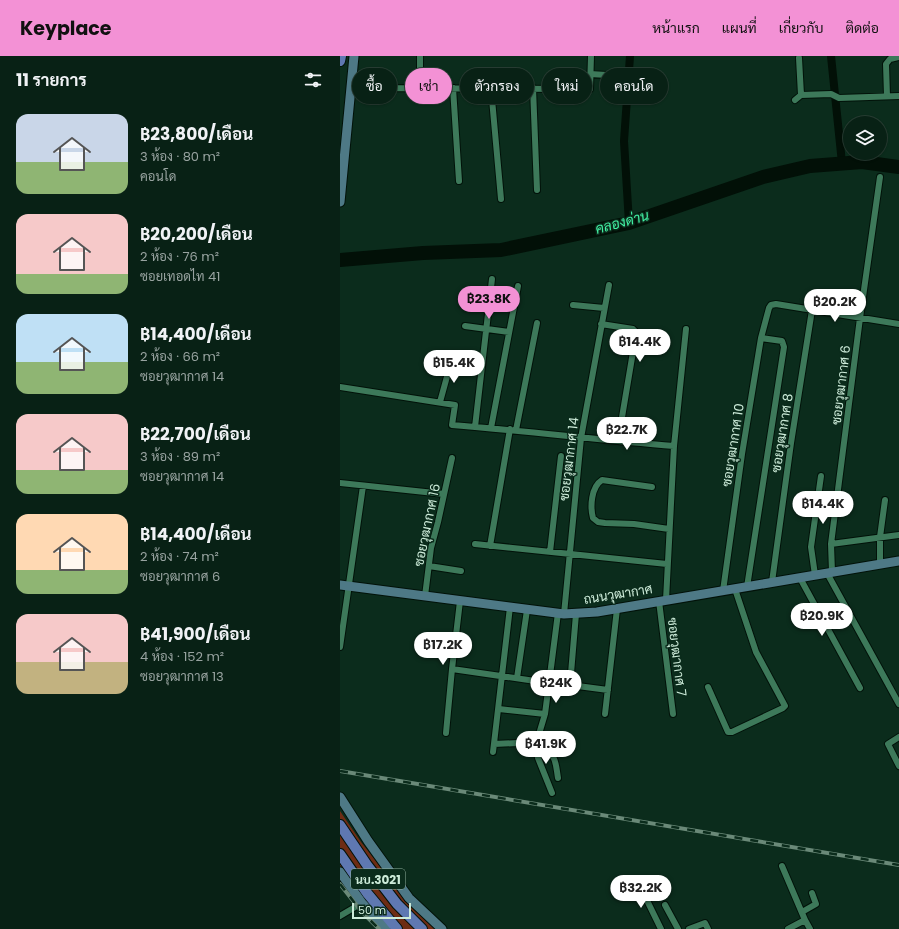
<!DOCTYPE html>
<html lang="th">
<head>
<meta charset="utf-8">
<style>
  body { margin:0; font-family:Poppins,Sarabun,sans-serif; background:#162e22; color:#f1f3f6; height:100vh; display:flex; flex-direction:column; font-size:15px; white-space:nowrap }
  * { box-sizing:border-box; margin:0 }
  p { font-size:13px; color:#98a3a0 }
  .icon { flex:none; width:22px; height:22px; fill:none; stroke:currentColor; stroke-width:2; stroke-linecap:round; stroke-linejoin:round }
  .map { position:relative; flex:1; overflow:hidden }
  .sheet { display:flex; flex-direction:column; background:#082115; width:340px }
  .sheet>* { flex:none }
  .hud { position:absolute; left:12px; top:12px; width:380px; height:36px; display:flex; gap:8px }
  .fabs { position:absolute; left:503px; top:60px; display:grid; gap:8px }
  .fabs a { display:grid; place-items:center; width:44px; height:44px; border-radius:50%; background:#082115; box-shadow:0 1px 3px #0004,0 0 0 1px #293e34; font-size:20px }
  .scale { position:absolute; left:12px; bottom:10px; width:59px; box-sizing:border-box; padding-left:4px; border:2px solid #cdebd9; border-top:0; font-size:11px; line-height:14px; white-space:nowrap; color:#cdebd9; -webkit-text-stroke:3px #0b2c1c; paint-order:stroke }
  .price { position:absolute; translate:-50% -34px; padding:0 9px; border-radius:14px; background:#fff; color:#222; font-size:13px; line-height:26px; filter:drop-shadow(0 1px 2px #0008) }
  .price::after { content:''; position:absolute; left:50%; top:24px; width:12px; height:9px; margin-left:-6px; background:inherit; clip-path:polygon(0 0,100% 0,50% 100%) }
  .price.selected { background:#f391d5; color:#111 }
  ul { padding:0; list-style:none }
  li { display:flex; align-items:center; gap:12px; height:100px; padding:0 16px }
  li span { display:grid; place-items:center; flex:none; width:112px; height:80px; border-radius:12px; color:#555 }
  li>.icon { margin-inline-start:auto }
  span .icon { width:48px; height:48px; fill:#fffc; stroke-width:1 }
  li b { font-size:17px }
  h2 { display:flex; justify-content:space-between; align-items:center; height:48px; padding:0 16px; font-size:17px }
  .pill { padding:0 14px; border-radius:18px; background:#082115; box-shadow:0 1px 3px #0004,0 0 0 1px #293e34; font-size:14px; line-height:36px }
  .pill.selected { background:#f391d5; color:#111 }
  header { display:flex; align-items:center; gap:24px; box-sizing:border-box; height:56px; padding:0 20px; background:#f391d5; color:#111 }
  header strong { font-size:19px }
  nav { display:flex; gap:22px; margin-inline-start:auto; font-size:14px }
  main { display:flex; flex:1; min-height:0 }
  .map>svg:first-child { display:block }
</style>
</head>
<body>
<header>
<strong>Keyplace</strong>
<nav><a>หน้าแรก</a><a>แผนที่</a><a>เกี่ยวกับ</a><a>ติดต่อ</a></nav>
</header>
<main>
<section class="sheet">
<h2>11 รายการ<svg class="icon" aria-label="filters" viewBox="0 0 24 24"><path d="M4 7h16M4 17h16"/><circle cx="9" cy="7" r="2"/><circle cx="15" cy="17" r="2"/></svg></h2>
<ul>
<li><span style="background:linear-gradient(#c9d6e8 60%,#8fb573 0)"><svg class="icon" aria-label="home" viewBox="0 0 24 24"><path d="M3 11l9-7 9 7M6 9v11h12V9"/></svg></span><div><b>฿23,800/เดือน</b><p>3 ห้อง · 80 m²</p><p>คอนโด</p></div></li>
<li><span style="background:linear-gradient(#f6c9c9 75%,#8fb573 0)"><svg class="icon" aria-label="home" viewBox="0 0 24 24"><path d="M3 11l9-7 9 7M6 9v11h12V9"/></svg></span><div><b>฿20,200/เดือน</b><p>2 ห้อง · 76 m²</p><p>ซอยเทอดไท 41</p></div></li>
<li><span style="background:linear-gradient(#bfe0f5 60%,#8fb573 0)"><svg class="icon" aria-label="home" viewBox="0 0 24 24"><path d="M3 11l9-7 9 7M6 9v11h12V9"/></svg></span><div><b>฿14,400/เดือน</b><p>2 ห้อง · 66 m²</p><p>ซอยวุฒากาศ 14</p></div></li>
<li><span style="background:linear-gradient(#f6c9c9 70%,#8fb573 0)"><svg class="icon" aria-label="home" viewBox="0 0 24 24"><path d="M3 11l9-7 9 7M6 9v11h12V9"/></svg></span><div><b>฿22,700/เดือน</b><p>3 ห้อง · 89 m²</p><p>ซอยวุฒากาศ 14</p></div></li>
<li><span style="background:linear-gradient(#ffd9b3 70%,#8fb573 0)"><svg class="icon" aria-label="home" viewBox="0 0 24 24"><path d="M3 11l9-7 9 7M6 9v11h12V9"/></svg></span><div><b>฿14,400/เดือน</b><p>2 ห้อง · 74 m²</p><p>ซอยวุฒากาศ 6</p></div></li>
<li><span style="background:linear-gradient(#f6c9c9 60%,#c2b280 0)"><svg class="icon" aria-label="home" viewBox="0 0 24 24"><path d="M3 11l9-7 9 7M6 9v11h12V9"/></svg></span><div><b>฿41,900/เดือน</b><p>4 ห้อง · 152 m²</p><p>ซอยวุฒากาศ 13</p></div></li>
</ul>
</section>
<div class="map">
<svg width="559" height="873" viewBox="0 0 559 873">
  <rect width="100%" height="100%" fill="#0b2c1c"/>
  <path fill="#6e2c14" d="M 0,755 L 21,786 L 68,846 L 98,873 L 50,873 L 29,848 L 0,810 Z"/>
  <g fill="none" stroke-linecap="round" stroke-linejoin="round">
    <path stroke="#021007" stroke-width="8" d="M 491,0 L 502,107
      M 289,167 L 284,85 L 290,0"/>
    <path stroke="#021007" stroke-width="14" d="M 0,204 L 83,197 L 161,194 L 289,167 L 423,121 L 470,110 L 522,106 L 559,111"/>
    <g stroke="#021209" stroke-width="8">
      <path id="street" d="M 80,0 L 80,31
        M 459,2 L 461,39
        M 250,18 L 267,19
        M 11,32 L 250,33 L 251,0
        M 113,32 L 119,125
        M 151,32 L 161,143
        M 193,32 L 197,134
        M 547,40 L 546,8 L 550,3 L 559,1
        M 455,44 L 461,39 L 491,38 L 499,42 L 559,40
        M 233,249 L 264,252
        M 261,268 L 293,273 L 295,275 L 296,278 L 278,385
        M 125,270 L 169,276
        M 0,331 L 115,349 L 112,369 C 186,375 260,384 334,390
        M 100,346 L 111,306
        M 135,371 L 152,223
        M 151,372 L 178,230
        M 176,374 L 197,267
        M 0,427 L 104,438
        M 312,431 L 262,424 C 251,431 250,451 253,462 L 258,466 L 265,467 L 294,468 L 329,473
        M 135,488 L 327,508
        M 491,488 L 559,479
        M 150,490 L 170,373
        M 210,496 L 221,400
        M 540,508 L 540,481 L 545,444
        M 89,510 L 121,515
        M 492,516 L 491,488 L 520,262 L 540,121
        M 487,517 L 559,648
        M 475,519 L 471,491 L 481,420
        M 460,522 L 520,632
        M 432,526 L 451,387 L 472,254
        M 407,531 L 444,291 L 442,285 L 421,282
        M 383,535 L 402,398 L 421,282 L 429,252 L 431,249 L 436,248 L 559,268
        M 85,540 L 91,492 L 98,466 L 112,402
        M 326,544 L 334,390 L 346,273
        M 319,545 L 333,658
        M 224,558 L 241,382 L 269,229
        M 236,558 L 230,629 L 268,634
        M 0,591 L 23,430
        M 112,613 L 209,627
        M 177,622 L 187,554
        M 368,631 L 388,676 L 392,676 L 443,652 L 445,650 L 416,596 L 395,533
        M 159,653 L 205,658
        M 265,658 L 277,553
        M 106,677 L 112,613 L 120,545
        M 559,681 L 548,688 L 559,710
        M 154,688 L 178,687 L 196,688
        M 197,694 C 217,697 215,704 218,722
        M 153,696 L 170,551
        M 212,737 L 198,702 L 196,688 L 205,658 L 218,557
        M 442,810 L 465,864 L 448,873
        M 297,824 L 321,873
        M 325,849 L 338,873
        M 462,856 L 476,848 L 472,837
        M 0,860 L 22,847
        M 465,864 L 470,873
        M 349,873 L 365,867 L 368,873"/>
    </g>
    <g stroke="#021209" stroke-width="11">
      <path id="secondary" d="M 0,146 L 14,0
        M 0,529 L 224,558 L 257,556 L 559,505
        M 0,741 L 28,785 L 69,842 L 102,873
        M 0,816 L 22,847 L 46,873"/>
    </g>
    <g stroke="#021209" stroke-width="12">
      <path id="primary" d="M 0,5 L 1,0
        M 0,769 L 27,809 L 57,848 L 82,873
        M 0,798 L 27,837 L 57,873"/>
    </g>
    <use href="#street" stroke="#3d795a" stroke-width="6"/>
    <use href="#secondary" stroke="#4e7986" stroke-width="9"/>
    <use href="#primary" stroke="#5f78b1" stroke-width="10"/>
    <g stroke="#6a8978" stroke-width="4">
      <path id="rail" d="M 0,715 L 559,809
        M 0,828 L 21,855 L 39,873"/>
    </g>
    <use href="#rail" stroke="#0b2c1c" stroke-width="2.5" stroke-dasharray="8" stroke-linecap="butt"/>
  </g>
  <g text-anchor="middle" dominant-baseline="central" stroke-width="3" stroke-linejoin="round" paint-order="stroke">
    <rect fill="#0b2c1c" stroke="#93b2a0" stroke-width="1" x="11" y="813" width="54" height="20" rx="3"/>
    <g font-size="12" font-weight="bold" fill="#cdebd9">
      <text x="38" y="823">นบ.3021</text>
    </g>
    <g font-size="13" fill="#cdebd9" stroke="#0b2c1c">
      <text transform="translate(501 329) rotate(-83)">ซอยวุฒากาศ 6</text>
      <text transform="translate(442 377) rotate(-81)">ซอยวุฒากาศ 8</text>
      <text transform="translate(393 389) rotate(-81)">ซอยวุฒากาศ 10</text>
      <text transform="translate(229 403) rotate(-83)">ซอยวุฒากาศ 14</text>
      <text transform="translate(87 469) rotate(-78)">ซอยวุฒากาศ 16</text>
      <text transform="translate(278 538) rotate(-9)">ถนนวุฒากาศ</text>
      <text transform="translate(337 601) rotate(83)">ซอยวุฒากาศ 7</text>
    </g>
    <g font-size="14" font-style="italic" fill="#43f3a5" stroke="#0b2c1c">
      <text transform="translate(282 166) rotate(-15)">คลองด่าน</text>
    </g>
  </g>
</svg>
<div class="fabs">
<a><svg class="icon" aria-label="layers" viewBox="0 0 24 24"><path d="M12 4l9 5-9 5-9-5zM3 14l9 5 9-5"/></svg></a>
</div>
<div class="scale">50 m</div>
<b class="price selected" style="left:149px;top:264px">฿23.8K</b>
<b class="price" style="left:495px;top:267px">฿20.2K</b>
<b class="price" style="left:300px;top:307px">฿14.4K</b>
<b class="price" style="left:114px;top:328px">฿15.4K</b>
<b class="price" style="left:287px;top:395px">฿22.7K</b>
<b class="price" style="left:483px;top:469px">฿14.4K</b>
<b class="price" style="left:482px;top:581px">฿20.9K</b>
<b class="price" style="left:103px;top:610px">฿17.2K</b>
<b class="price" style="left:216px;top:648px">฿24K</b>
<b class="price" style="left:206px;top:709px">฿41.9K</b>
<b class="price" style="left:301px;top:853px">฿32.2K</b>
<div class="hud">
<a class="pill">ซื้อ</a>
<a class="pill selected">เช่า</a>
<a class="pill">ตัวกรอง</a>
<a class="pill">ใหม่</a>
<a class="pill">คอนโด</a>
</div>
</div>
</main>
</body>
</html>
